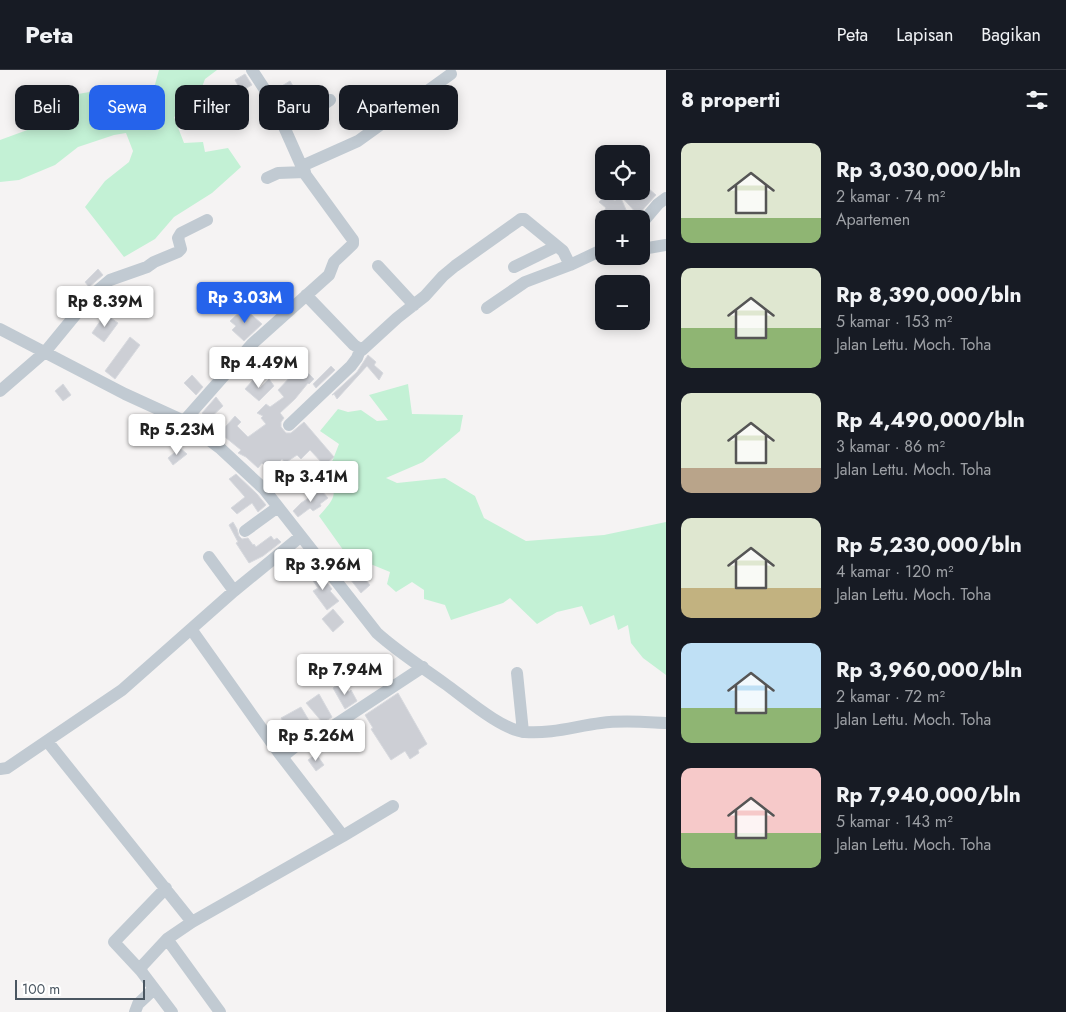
<!DOCTYPE html>
<html lang="id">
<head>
<meta charset="utf-8">
<style>
  body { margin:0; font-family:Jost,sans-serif; background:#242831; color:#f1f3f6; height:100vh; display:flex; flex-direction:column; font-size:19px; white-space:nowrap }
  * { box-sizing:border-box; margin:0 }
  p { font-size:16px; color:#9ea1a6 }
  .icon { flex:none; width:28px; height:28px; fill:none; stroke:currentColor; stroke-width:2; stroke-linecap:round; stroke-linejoin:round }
  .map { position:relative; flex:1; overflow:hidden }
  .side { display:flex; flex-direction:column; background:#171b24; width:400px }
  .side>* { flex:none }
  .guide { position:absolute; left:15px; top:15px; width:475px; height:45px; display:flex; gap:10px }
  .fabs { position:absolute; left:595px; top:75px; display:grid; gap:10px }
  .fabs a { display:grid; place-items:center; width:55px; height:55px; border-radius:10px; background:#171b24; box-shadow:0 2px 12px #0003; font-size:25px }
  .scale { position:absolute; left:15px; bottom:12px; width:130px; box-sizing:border-box; padding-left:5px; border:2px solid #4a5661; border-top:0; font-size:14px; line-height:18px; white-space:nowrap; color:#4a5661; -webkit-text-stroke:4px #fff; paint-order:stroke }
  .price { position:absolute; translate:-50% -42px; padding:0 11px; border-radius:5px; background:#fff; color:#222; font-size:16px; line-height:32px; filter:drop-shadow(0 1px 2px #0008) }
  .price::after { content:''; position:absolute; left:50%; top:30px; width:15px; height:11px; margin-left:-8px; background:inherit; clip-path:polygon(0 0,100% 0,50% 100%) }
  .price.active { background:#2563eb; color:#fff }
  ul { padding:0; list-style:none }
  li { display:flex; align-items:center; gap:15px; height:125px; padding:0 15px }
  li span { display:grid; place-items:center; flex:none; width:140px; height:100px; border-radius:10px; color:#555 }
  li>.icon { margin-inline-start:auto }
  span .icon { width:60px; height:60px; fill:#fffc; stroke-width:1 }
  li b { font-size:21px }
  h2 { display:flex; justify-content:space-between; align-items:center; height:60px; padding:0 15px; font-size:21px }
  .tag { padding:0 18px; border-radius:10px; background:#171b24; box-shadow:0 2px 12px #0003; font-size:18px; line-height:45px }
  .tag.active { background:#2563eb; color:#fff }
  header { display:flex; align-items:center; gap:30px; box-sizing:border-box; height:70px; padding:0 25px; background:#171b24; border-bottom:1px solid #363941 }
  header strong { font-size:24px }
  nav { display:flex; gap:28px; margin-inline-start:auto; font-size:18px }
  main { display:flex; flex:1; min-height:0 }
  .map>svg:first-child { display:block }
</style>
</head>
<body>
<header>
<strong>Peta</strong>
<nav><a>Peta</a><a>Lapisan</a><a>Bagikan</a></nav>
</header>
<main>
<div class="map">
<svg width="666" height="942" viewBox="0 0 666 942">
  <rect width="100%" height="100%" fill="#f5f3f3"/>
  <path fill="#c3f1d5" d="M 159,0 L 217,0 L 205,9 L 196,33 L 174,47 L 184,73 L 203,72 L 205,82 L 228,78 L 241,97 L 212,123 L 174,147 L 155,169 L 124,187 L 85,137 L 105,111 L 129,92 L 133,81 L 126,63 L 114,65 L 78,77 L 55,95 L 19,110 L 0,112 L 0,70 L 41,55 L 78,24 L 112,18 L 154,18 Z
    M 408,314 L 412,344 L 463,345 L 460,361 L 423,392 L 386,408 L 397,413 L 445,408 L 475,426 L 484,448 L 526,471 L 604,465 L 666,452 L 666,605 L 643,588 L 631,573 L 628,555 L 618,560 L 614,545 L 590,555 L 582,536 L 557,542 L 537,554 L 510,528 L 503,533 L 451,550 L 445,535 L 424,529 L 424,520 L 412,512 L 396,522 L 387,514 L 390,502 L 346,484 L 319,446 C 335,428 338,426 328,402 L 339,374 L 320,361 L 338,339 L 348,342 L 361,340 L 377,351 L 388,350 L 369,325 Z"/>
  <path fill="#cdcfd5" stroke="#d7d9de" d="M 245,4 L 252,15 L 241,21 L 235,10 Z
    M 290,11 L 296,21 L 282,29 L 277,19 Z
    M 641,112 L 656,125 L 638,145 L 620,125 L 624,121 L 641,121 Z
    M 606,124 L 615,131 L 620,126 L 630,149 L 599,149 L 606,138 L 599,132 Z
    M 98,199 L 103,205 L 89,217 L 85,212 Z
    M 244,238 L 262,254 L 244,271 L 232,260 L 236,256 L 230,251 Z
    M 105,244 L 118,253 L 104,272 L 92,263 Z
    M 130,267 L 140,275 L 115,309 L 105,301 Z
    M 368,285 L 376,292 L 374,295 L 383,303 L 379,310 L 367,296 L 337,329 L 334,324 L 332,325 L 357,302 Z
    M 299,294 L 314,309 L 309,314 L 308,313 L 295,329 L 280,343 L 284,348 L 281,352 L 281,357 L 286,363 L 291,363 L 304,352 L 334,387 L 324,395 L 310,380 L 301,389 L 297,385 L 285,393 L 282,389 L 270,401 L 262,393 L 258,398 L 246,387 L 238,383 L 241,380 L 220,363 L 235,346 L 241,352 L 237,356 L 248,367 L 266,354 L 261,348 L 263,346 L 257,343 L 266,334 L 270,337 L 284,327 L 278,320 L 293,304 L 291,302 Z
    M 331,296 L 335,300 L 316,318 L 313,314 Z
    M 192,305 L 203,317 L 196,325 L 184,313 Z
    M 269,309 L 274,316 L 259,331 L 245,319 L 253,310 L 260,318 Z
    M 63,314 L 71,325 L 63,331 L 55,321 Z
    M 216,327 L 223,336 L 209,349 L 202,343 Z
    M 180,378 L 187,384 L 173,395 L 168,388 Z
    M 236,404 L 257,424 L 266,435 L 258,442 L 252,433 L 237,444 L 231,438 L 245,427 L 229,409 Z
    M 321,420 L 328,428 L 320,434 L 321,436 L 313,441 L 310,438 L 298,447 L 293,441 L 301,433 Z
    M 233,452 L 237,459 L 239,466 L 242,469 L 248,468 L 253,475 L 254,474 L 256,477 L 271,466 L 274,470 L 277,468 L 281,472 L 263,486 L 249,493 L 236,473 L 238,472 L 229,455 Z
    M 356,498 L 370,515 L 361,523 L 347,505 Z
    M 317,500 L 332,519 L 330,521 L 339,531 L 327,540 L 313,521 L 318,518 L 309,505 Z
    M 333,539 L 344,552 L 333,562 L 322,549 Z
    M 341,612 L 349,622 L 351,620 L 357,631 L 345,639 L 333,618 Z
    M 398,623 L 427,674 L 418,680 L 419,683 L 410,689 L 405,681 L 391,690 L 371,659 L 373,658 L 365,645 Z
    M 319,624 L 332,647 L 323,653 L 306,633 Z
    M 301,637 L 314,659 L 297,664 L 284,675 L 280,671 L 290,662 L 281,648 Z
    M 352,653 L 362,666 L 354,673 L 347,663 L 338,670 L 334,665 Z
    M 316,684 L 324,695 L 316,701 L 308,690 Z"/>
  <g fill="none" stroke-linecap="round" stroke-linejoin="round">
    <path stroke="#c1cad2" stroke-width="12" d="M 281,49 L 305,47 L 330,30
      M 302,96 L 358,71 L 451,4
      M 267,108 L 278,103 L 305,102
      M 641,154 L 658,134 L 666,128
      M 641,174 L 648,178 L 666,175
      M 378,196 L 414,235
      M 514,197 L 557,176
      M 306,225 L 354,275 L 362,280 L 397,248 L 425,226 L 443,206 L 455,196 L 521,149 L 524,149 L 563,181 L 570,195
      M 487,238 L 525,212 L 570,195 L 604,179
      M 0,259 L 125,324 L 184,351 L 221,379 L 264,419 L 377,563 C 398,582 422,597 444,613 C 464,627 501,660 525,662 C 552,664 576,656 601,653 C 623,650 644,652 666,653
      M 0,321 L 45,282 L 91,226 L 110,210 L 147,197 L 154,192 L 178,182 L 181,179 L 178,168 L 181,163 L 207,150
      M 184,351 L 252,274 L 329,205 L 334,192 L 353,174 L 353,170 L 305,104 L 273,32 L 252,0
      M 289,355 L 351,296 L 357,288 L 360,280
      M 245,461 L 278,437
      M 209,487 L 234,521
      M 191,559 L 279,683 L 343,766 L 393,736
      M 517,603 L 523,662
      M 47,671 L 192,852 L 167,869 L 142,896 L 141,901 L 172,942
      M 282,687 L 302,671 L 315,668 L 423,597
      M 0,699 L 7,698 L 122,620 L 234,521 L 300,467
      M 192,852 L 343,766
      M 167,869 L 220,942
      M 141,901 L 114,872 L 166,818
      M 135,942 L 138,934 L 154,919"/>
  </g>
</svg>
<div class="fabs">
<a><svg class="icon" aria-label="locate" viewBox="0 0 24 24"><circle cx="12" cy="12" r="6"/><path d="M12 2v4M12 18v4M2 12h4M18 12h4"/></svg></a>
<a>+</a>
<a>−</a>
</div>
<div class="scale">100 m</div>
<b class="price active" style="left:245px;top:254px">Rp 3.03M</b>
<b class="price" style="left:105px;top:258px">Rp 8.39M</b>
<b class="price" style="left:259px;top:319px">Rp 4.49M</b>
<b class="price" style="left:177px;top:386px">Rp 5.23M</b>
<b class="price" style="left:311px;top:433px">Rp 3.41M</b>
<b class="price" style="left:323px;top:521px">Rp 3.96M</b>
<b class="price" style="left:345px;top:626px">Rp 7.94M</b>
<b class="price" style="left:316px;top:692px">Rp 5.26M</b>
<div class="guide">
<a class="tag">Beli</a>
<a class="tag active">Sewa</a>
<a class="tag">Filter</a>
<a class="tag">Baru</a>
<a class="tag">Apartemen</a>
</div>
</div>
<section class="side">
<h2>8 properti<svg class="icon" aria-label="filters" viewBox="0 0 24 24"><path d="M4 7h16M4 17h16"/><circle cx="9" cy="7" r="2"/><circle cx="15" cy="17" r="2"/></svg></h2>
<ul>
<li><span style="background:linear-gradient(#dfe7d0 75%,#8fb573 0)"><svg class="icon" aria-label="home" viewBox="0 0 24 24"><path d="M3 11l9-7 9 7M6 9v11h12V9"/></svg></span><div><b>Rp 3,030,000/bln</b><p>2 kamar · 74 m²</p><p>Apartemen</p></div></li>
<li><span style="background:linear-gradient(#dfe7d0 60%,#8fb573 0)"><svg class="icon" aria-label="home" viewBox="0 0 24 24"><path d="M3 11l9-7 9 7M6 9v11h12V9"/></svg></span><div><b>Rp 8,390,000/bln</b><p>5 kamar · 153 m²</p><p>Jalan Lettu. Moch. Toha</p></div></li>
<li><span style="background:linear-gradient(#dfe7d0 75%,#b9a48a 0)"><svg class="icon" aria-label="home" viewBox="0 0 24 24"><path d="M3 11l9-7 9 7M6 9v11h12V9"/></svg></span><div><b>Rp 4,490,000/bln</b><p>3 kamar · 86 m²</p><p>Jalan Lettu. Moch. Toha</p></div></li>
<li><span style="background:linear-gradient(#dfe7d0 70%,#c2b280 0)"><svg class="icon" aria-label="home" viewBox="0 0 24 24"><path d="M3 11l9-7 9 7M6 9v11h12V9"/></svg></span><div><b>Rp 5,230,000/bln</b><p>4 kamar · 120 m²</p><p>Jalan Lettu. Moch. Toha</p></div></li>
<li><span style="background:linear-gradient(#bfe0f5 65%,#8fb573 0)"><svg class="icon" aria-label="home" viewBox="0 0 24 24"><path d="M3 11l9-7 9 7M6 9v11h12V9"/></svg></span><div><b>Rp 3,960,000/bln</b><p>2 kamar · 72 m²</p><p>Jalan Lettu. Moch. Toha</p></div></li>
<li><span style="background:linear-gradient(#f6c9c9 65%,#8fb573 0)"><svg class="icon" aria-label="home" viewBox="0 0 24 24"><path d="M3 11l9-7 9 7M6 9v11h12V9"/></svg></span><div><b>Rp 7,940,000/bln</b><p>5 kamar · 143 m²</p><p>Jalan Lettu. Moch. Toha</p></div></li>
</ul>
</section>
</main>
</body>
</html>
